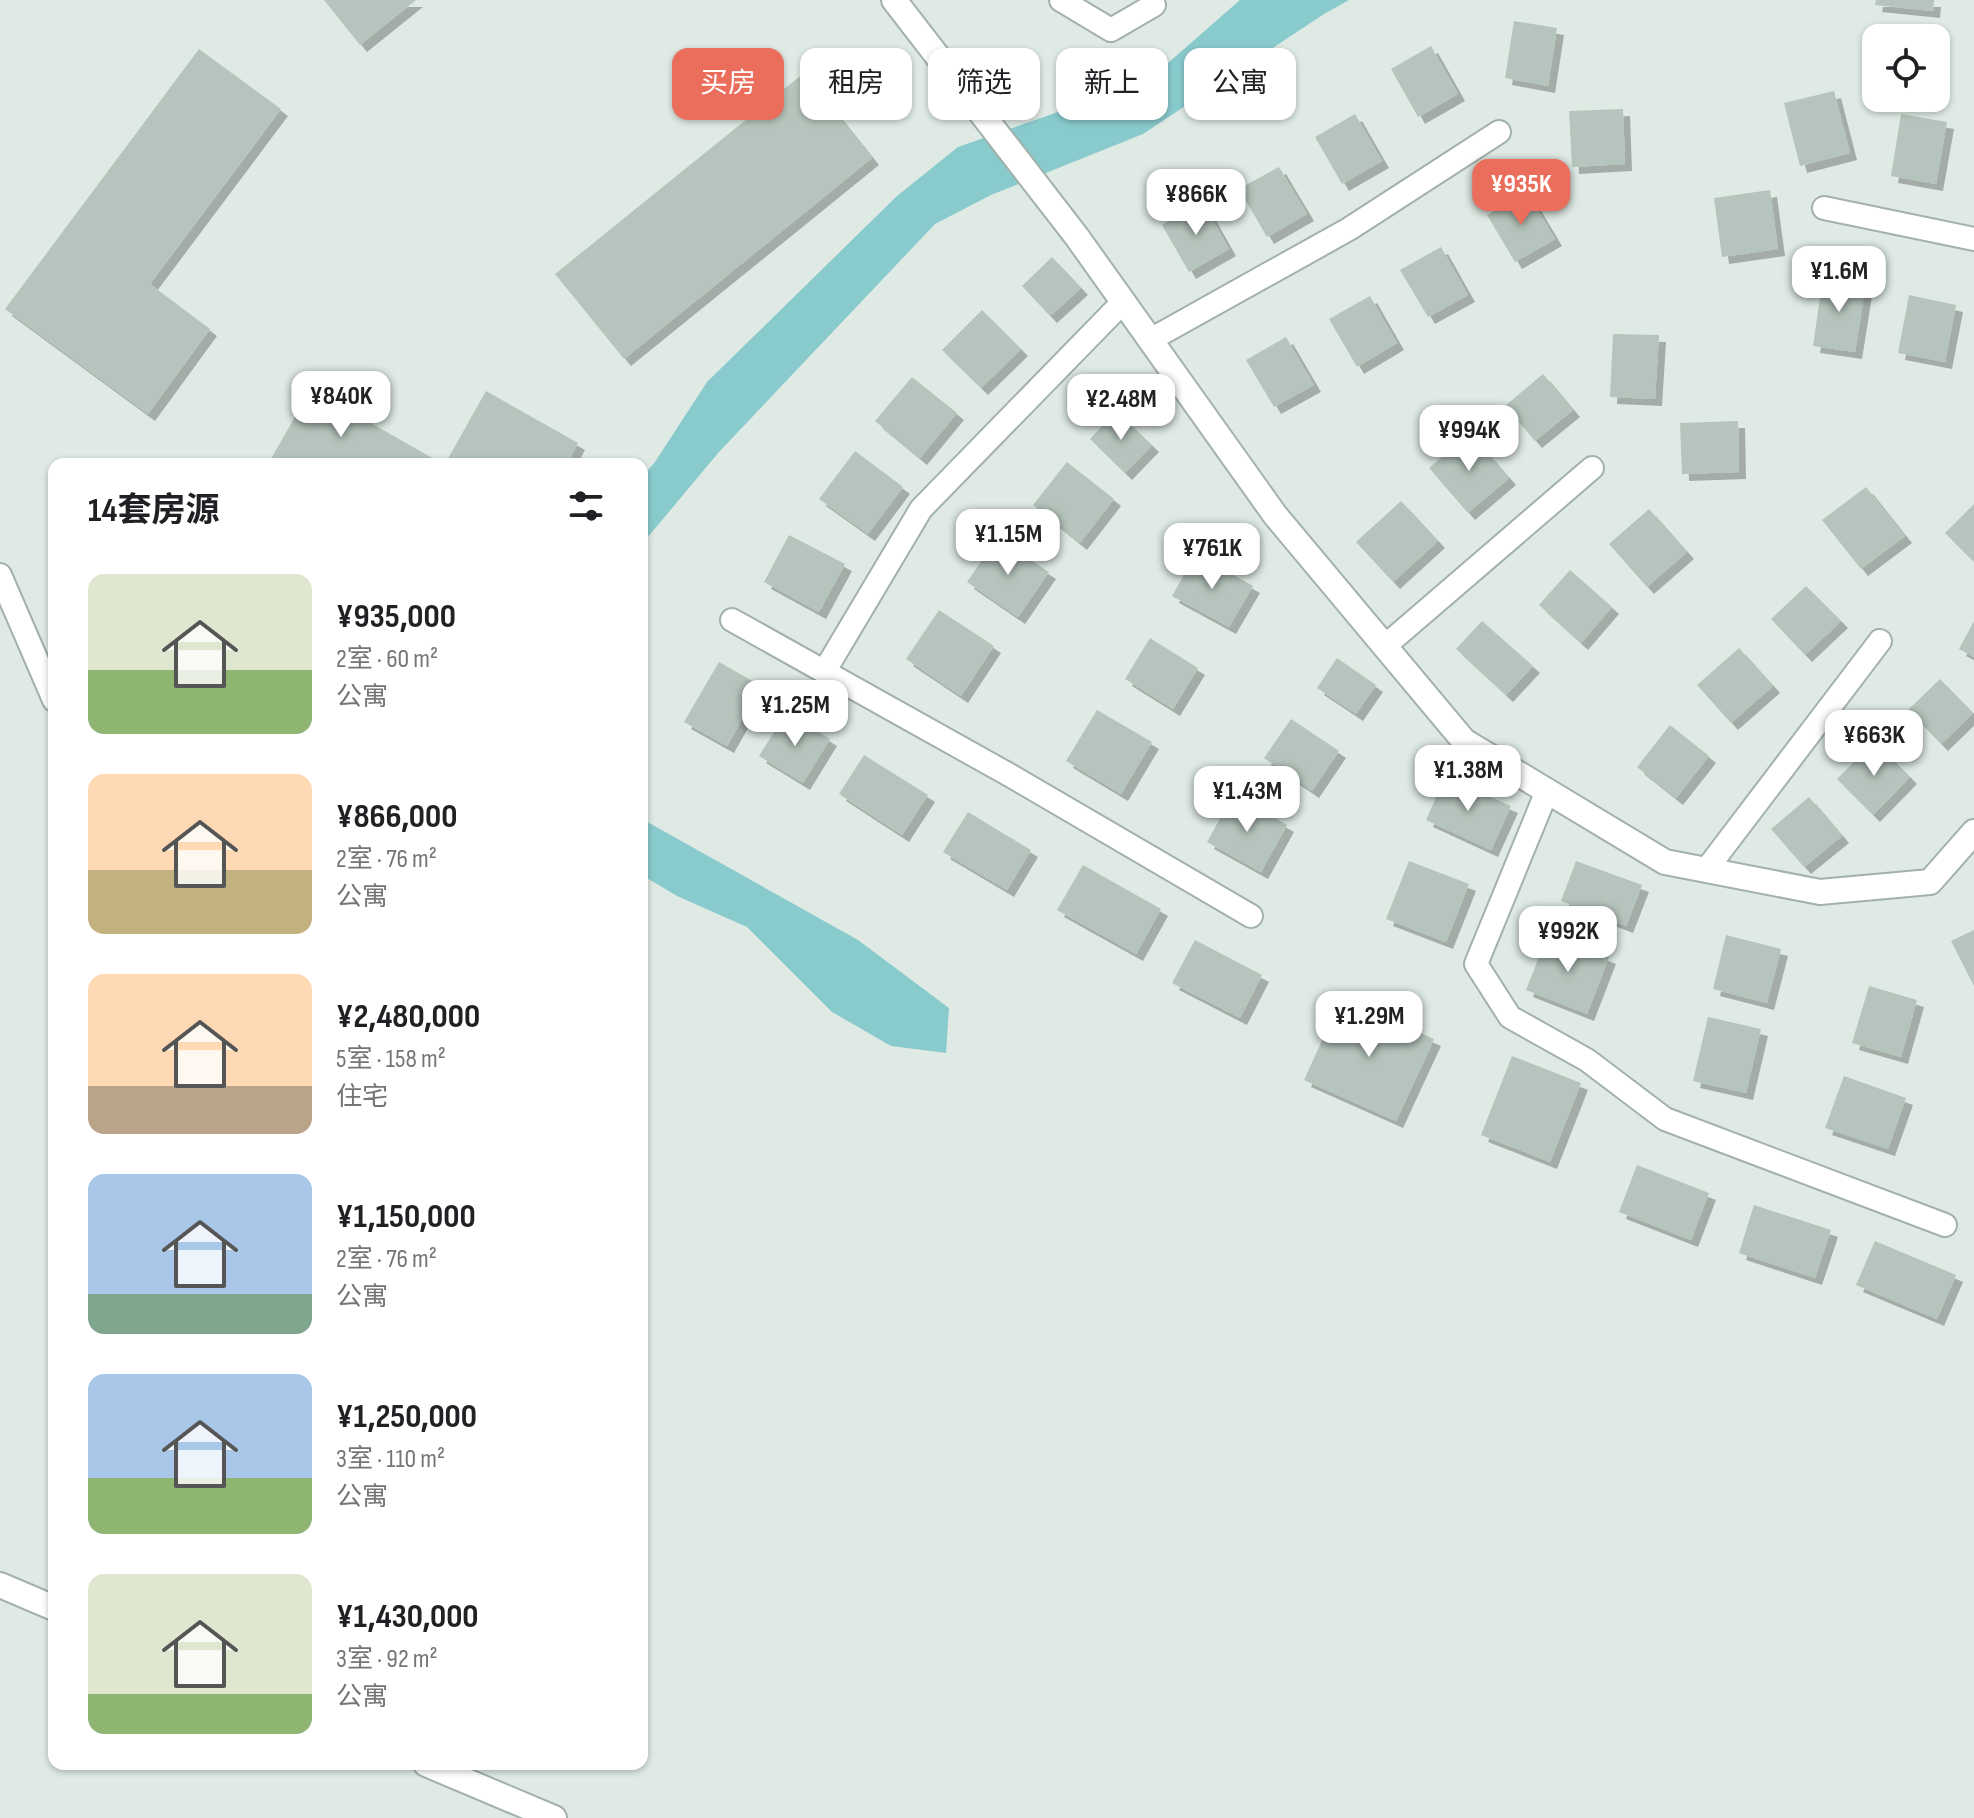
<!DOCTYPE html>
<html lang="zh">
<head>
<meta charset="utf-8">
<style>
  body { margin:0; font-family:"Sofia Sans Condensed","Noto Sans SC",sans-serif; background:#f6f6f6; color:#202124; height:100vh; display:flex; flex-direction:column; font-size:30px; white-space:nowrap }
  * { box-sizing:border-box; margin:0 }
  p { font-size:26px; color:#757577 }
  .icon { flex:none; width:44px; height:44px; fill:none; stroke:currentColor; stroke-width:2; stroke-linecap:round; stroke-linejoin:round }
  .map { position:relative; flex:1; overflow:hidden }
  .side { position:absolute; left:48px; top:458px; width:600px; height:1312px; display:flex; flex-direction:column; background:#fff; border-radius:16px; box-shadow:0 2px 6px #0004 }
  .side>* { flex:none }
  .banner { position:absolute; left:672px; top:48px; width:760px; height:72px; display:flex; gap:16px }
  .buttons { position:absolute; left:1862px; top:24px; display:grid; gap:16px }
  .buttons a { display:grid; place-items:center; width:88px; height:88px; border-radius:16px; background:#fff; box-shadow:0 2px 6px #0004; font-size:40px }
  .price { position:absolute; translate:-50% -68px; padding:0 18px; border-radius:16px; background:#fff; color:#222; font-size:26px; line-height:52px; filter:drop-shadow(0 2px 4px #0008) }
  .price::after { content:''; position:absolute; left:50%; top:48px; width:24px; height:18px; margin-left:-12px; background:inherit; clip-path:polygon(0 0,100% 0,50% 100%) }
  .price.current { background:#eb6e5c; color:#fff }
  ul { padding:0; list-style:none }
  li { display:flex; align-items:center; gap:24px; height:200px; padding:0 40px }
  li span { display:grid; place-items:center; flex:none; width:224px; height:160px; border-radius:16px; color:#555 }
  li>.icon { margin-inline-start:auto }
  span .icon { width:96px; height:96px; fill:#fffc; stroke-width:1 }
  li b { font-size:34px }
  h2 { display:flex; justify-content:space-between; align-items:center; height:96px; padding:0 40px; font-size:34px }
  .tag { padding:0 28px; border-radius:16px; background:#fff; box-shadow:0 2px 6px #0004; font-size:28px; line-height:72px }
  .tag.current { background:#eb6e5c; color:#fff }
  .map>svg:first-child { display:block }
</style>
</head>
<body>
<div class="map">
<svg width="1974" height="1818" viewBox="0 0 1974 1818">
  <defs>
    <filter id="shadow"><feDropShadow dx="7" dy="7" stdDeviation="0" flood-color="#0004"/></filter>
  </defs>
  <rect width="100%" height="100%" fill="#dfeae4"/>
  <path fill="#89cacd" d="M 1240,0 L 1349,0 L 1324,14 L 1143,134 L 991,195 L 935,224 L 719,452 L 642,544 L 642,477 L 655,462 L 707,382 L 897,196 L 958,147 L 1075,106 L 1152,77 Z
    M 642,819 L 858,940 L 949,1008 L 946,1053 L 891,1046 L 832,1012 L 747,927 L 677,896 L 642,875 Z"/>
  <path fill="#b5c4bc" filter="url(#shadow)" d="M 324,0 L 416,0 L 360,45 Z
    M 1876,0 L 1934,0 L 1933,11 L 1875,5 Z
    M 1514,21 L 1557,28 L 1548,86 L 1505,78 Z
    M 1431,46 L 1458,94 L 1418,117 L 1391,69 Z
    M 199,49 L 281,109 L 150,284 L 210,329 L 148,414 L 5,309 Z
    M 804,73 L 872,158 L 624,359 L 555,274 Z
    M 1834,91 L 1850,153 L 1800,166 L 1784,103 Z
    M 1623,109 L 1625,164 L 1572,167 L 1569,111 Z
    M 1355,114 L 1382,161 L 1342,184 L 1315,137 Z
    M 1901,114 L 1947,122 L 1936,184 L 1891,176 Z
    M 1279,167 L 1307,214 L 1267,237 L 1239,189 Z
    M 1770,190 L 1778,249 L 1722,257 L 1714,198 Z
    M 1527,192 L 1555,239 L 1515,262 L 1487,215 Z
    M 1202,201 L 1229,249 L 1189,272 L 1162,225 Z
    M 1441,247 L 1468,295 L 1428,317 L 1400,270 Z
    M 1052,257 L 1081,288 L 1050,316 L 1022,286 Z
    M 1823,277 L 1866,283 L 1855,352 L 1813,346 Z
    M 1909,295 L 1956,305 L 1945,362 L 1898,353 Z
    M 1370,296 L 1397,343 L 1357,367 L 1329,319 Z
    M 982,310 L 1021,349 L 981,388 L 942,350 Z
    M 1613,334 L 1659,335 L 1655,399 L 1610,397 Z
    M 1286,337 L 1314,385 L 1274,407 L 1246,360 Z
    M 1543,374 L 1573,410 L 1535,441 L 1505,406 Z
    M 912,377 L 957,413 L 920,458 L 875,421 Z
    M 311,389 L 443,464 L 268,464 Z
    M 486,391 L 578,443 L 567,464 L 445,464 Z
    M 1116,411 L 1152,445 L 1125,473 L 1090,439 Z
    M 1738,421 L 1739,472 L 1682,474 L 1680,423 Z
    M 1470,433 L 1509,478 L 1468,513 L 1429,468 Z
    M 855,451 L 903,487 L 868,534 L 819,499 Z
    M 1067,462 L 1114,499 L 1080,543 L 1033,505 Z
    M 1866,487 L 1905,536 L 1861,569 L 1822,520 Z
    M 1401,501 L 1438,541 L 1393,582 L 1356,542 Z
    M 1974,504 L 1974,562 L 1945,533 Z
    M 1649,509 L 1687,552 L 1647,587 L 1609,544 Z
    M 789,535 L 845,564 L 819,612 L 764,582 Z
    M 997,538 L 1049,572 L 1018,617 L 967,582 Z
    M 1196,554 L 1253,586 L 1229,627 L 1172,596 Z
    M 1570,570 L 1612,607 L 1581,643 L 1539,605 Z
    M 1806,586 L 1841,621 L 1805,655 L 1771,619 Z
    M 939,610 L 994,646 L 961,696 L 906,659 Z
    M 1482,621 L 1533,666 L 1506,695 L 1456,649 Z
    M 1974,621 L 1974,657 L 1959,649 Z
    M 1150,638 L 1198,668 L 1173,709 L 1125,679 Z
    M 1739,648 L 1773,686 L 1731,723 L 1697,685 Z
    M 1337,658 L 1376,685 L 1356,714 L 1317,688 Z
    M 719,662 L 761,686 L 727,746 L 684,722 Z
    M 1940,679 L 1973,713 L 1941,744 L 1908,710 Z
    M 1097,710 L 1152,742 L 1121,794 L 1066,761 Z
    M 787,712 L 830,739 L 803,783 L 759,756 Z
    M 1291,719 L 1339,751 L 1312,791 L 1264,758 Z
    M 1670,725 L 1709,756 L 1676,798 L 1637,767 Z
    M 1875,741 L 1910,777 L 1873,815 L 1837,779 Z
    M 864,755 L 928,795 L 902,835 L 839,794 Z
    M 1445,777 L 1511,806 L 1491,850 L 1426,820 Z
    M 1233,795 L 1287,825 L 1261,872 L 1207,842 Z
    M 1809,797 L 1842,836 L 1804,867 L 1771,829 Z
    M 968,812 L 1031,850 L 1007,890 L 943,852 Z
    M 1409,861 L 1469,884 L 1446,942 L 1386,919 Z
    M 1576,861 L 1642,885 L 1626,926 L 1561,901 Z
    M 1083,865 L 1161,909 L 1136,954 L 1057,910 Z
    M 1974,930 L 1974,986 L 1951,941 Z
    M 1548,934 L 1609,957 L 1587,1014 L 1526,990 Z
    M 1726,935 L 1781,949 L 1767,1003 L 1713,989 Z
    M 1195,940 L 1262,975 L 1240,1018 L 1172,983 Z
    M 1869,986 L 1917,1000 L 1901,1057 L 1852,1043 Z
    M 1342,997 L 1434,1039 L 1396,1121 L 1304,1080 Z
    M 1708,1017 L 1761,1029 L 1746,1093 L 1693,1081 Z
    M 1512,1056 L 1581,1083 L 1550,1162 L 1481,1135 Z
    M 1844,1076 L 1906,1098 L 1888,1149 L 1825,1128 Z
    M 1637,1165 L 1709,1193 L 1691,1240 L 1619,1212 Z
    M 1754,1205 L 1831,1230 L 1815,1278 L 1739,1253 Z
    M 1875,1241 L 1956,1275 L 1937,1319 L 1856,1285 Z"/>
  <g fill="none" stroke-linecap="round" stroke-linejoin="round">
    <g stroke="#a2b1aa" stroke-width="26">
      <path id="service" d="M 1061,0 L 1111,30 L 1154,5 L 1152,0
        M 1824,208 L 1974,239
        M 1150,340 L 1349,229 L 1499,132
        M 0,575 L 54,700
        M 732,620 L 1013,777 L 1251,916
        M 1385,646 L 1592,468
        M 824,672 L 921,509 L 1123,302
        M 1547,791 L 1476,964 L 1510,1017 L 1587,1060 L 1665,1119 L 1945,1225
        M 1706,870 L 1880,641"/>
    </g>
    <g stroke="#a2b1aa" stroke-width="28">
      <path id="minor" d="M 894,0 L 1077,237 L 1275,515 L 1464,741 L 1665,862 L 1820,892 L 1930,882 L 1974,832"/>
    </g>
    <g stroke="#a2b1aa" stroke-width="28">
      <path id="tertiary" d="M 0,1585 L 54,1608
        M 426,1764 L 554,1818"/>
    </g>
    <use href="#service" stroke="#fff" stroke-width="22"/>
    <use href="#minor" stroke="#fff" stroke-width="24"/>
    <use href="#tertiary" stroke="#fff" stroke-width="24"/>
  </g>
</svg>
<div class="buttons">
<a><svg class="icon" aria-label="locate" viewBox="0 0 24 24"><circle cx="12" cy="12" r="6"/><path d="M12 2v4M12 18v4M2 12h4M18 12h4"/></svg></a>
</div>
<b class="price current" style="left:1521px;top:227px">¥935K</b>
<b class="price" style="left:1196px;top:237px">¥866K</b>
<b class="price" style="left:1839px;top:314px">¥1.6M</b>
<b class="price" style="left:341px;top:439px">¥840K</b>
<b class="price" style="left:1121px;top:442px">¥2.48M</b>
<b class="price" style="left:1469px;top:473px">¥994K</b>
<b class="price" style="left:1008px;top:577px">¥1.15M</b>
<b class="price" style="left:1212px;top:591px">¥761K</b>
<b class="price" style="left:795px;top:748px">¥1.25M</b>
<b class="price" style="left:1874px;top:778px">¥663K</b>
<b class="price" style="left:1468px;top:813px">¥1.38M</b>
<b class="price" style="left:1247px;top:834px">¥1.43M</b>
<b class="price" style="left:1568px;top:974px">¥992K</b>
<b class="price" style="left:1369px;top:1059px">¥1.29M</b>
<div class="banner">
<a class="tag current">买房</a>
<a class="tag">租房</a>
<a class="tag">筛选</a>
<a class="tag">新上</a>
<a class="tag">公寓</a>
</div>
<section class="side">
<h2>14套房源<svg class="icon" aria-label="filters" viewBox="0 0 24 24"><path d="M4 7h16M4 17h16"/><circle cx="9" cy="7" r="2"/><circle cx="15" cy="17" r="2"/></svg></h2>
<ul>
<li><span style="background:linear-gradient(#dfe7d0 60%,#8fb573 0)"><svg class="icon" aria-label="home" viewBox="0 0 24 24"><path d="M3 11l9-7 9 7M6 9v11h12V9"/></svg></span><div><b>¥935,000</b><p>2室 · 60 m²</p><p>公寓</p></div></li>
<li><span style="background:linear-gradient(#ffd9b3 60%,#c2b280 0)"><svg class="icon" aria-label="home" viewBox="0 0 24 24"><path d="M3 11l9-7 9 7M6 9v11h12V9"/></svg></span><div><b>¥866,000</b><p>2室 · 76 m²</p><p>公寓</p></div></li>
<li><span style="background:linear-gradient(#ffd9b3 70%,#b9a48a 0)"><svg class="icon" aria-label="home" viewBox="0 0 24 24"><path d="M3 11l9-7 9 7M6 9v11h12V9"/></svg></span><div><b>¥2,480,000</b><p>5室 · 158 m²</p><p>住宅</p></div></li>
<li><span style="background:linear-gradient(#a9c7e8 75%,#7fa58c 0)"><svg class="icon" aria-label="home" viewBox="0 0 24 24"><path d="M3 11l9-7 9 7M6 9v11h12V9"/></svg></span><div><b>¥1,150,000</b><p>2室 · 76 m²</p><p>公寓</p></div></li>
<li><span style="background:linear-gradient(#a9c7e8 65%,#8fb573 0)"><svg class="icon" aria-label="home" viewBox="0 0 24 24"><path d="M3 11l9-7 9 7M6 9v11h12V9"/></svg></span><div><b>¥1,250,000</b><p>3室 · 110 m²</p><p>公寓</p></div></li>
<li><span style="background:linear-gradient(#dfe7d0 75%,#8fb573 0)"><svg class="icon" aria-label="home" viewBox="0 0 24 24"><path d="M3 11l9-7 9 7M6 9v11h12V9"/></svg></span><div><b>¥1,430,000</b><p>3室 · 92 m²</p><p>公寓</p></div></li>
</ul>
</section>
</div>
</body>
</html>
